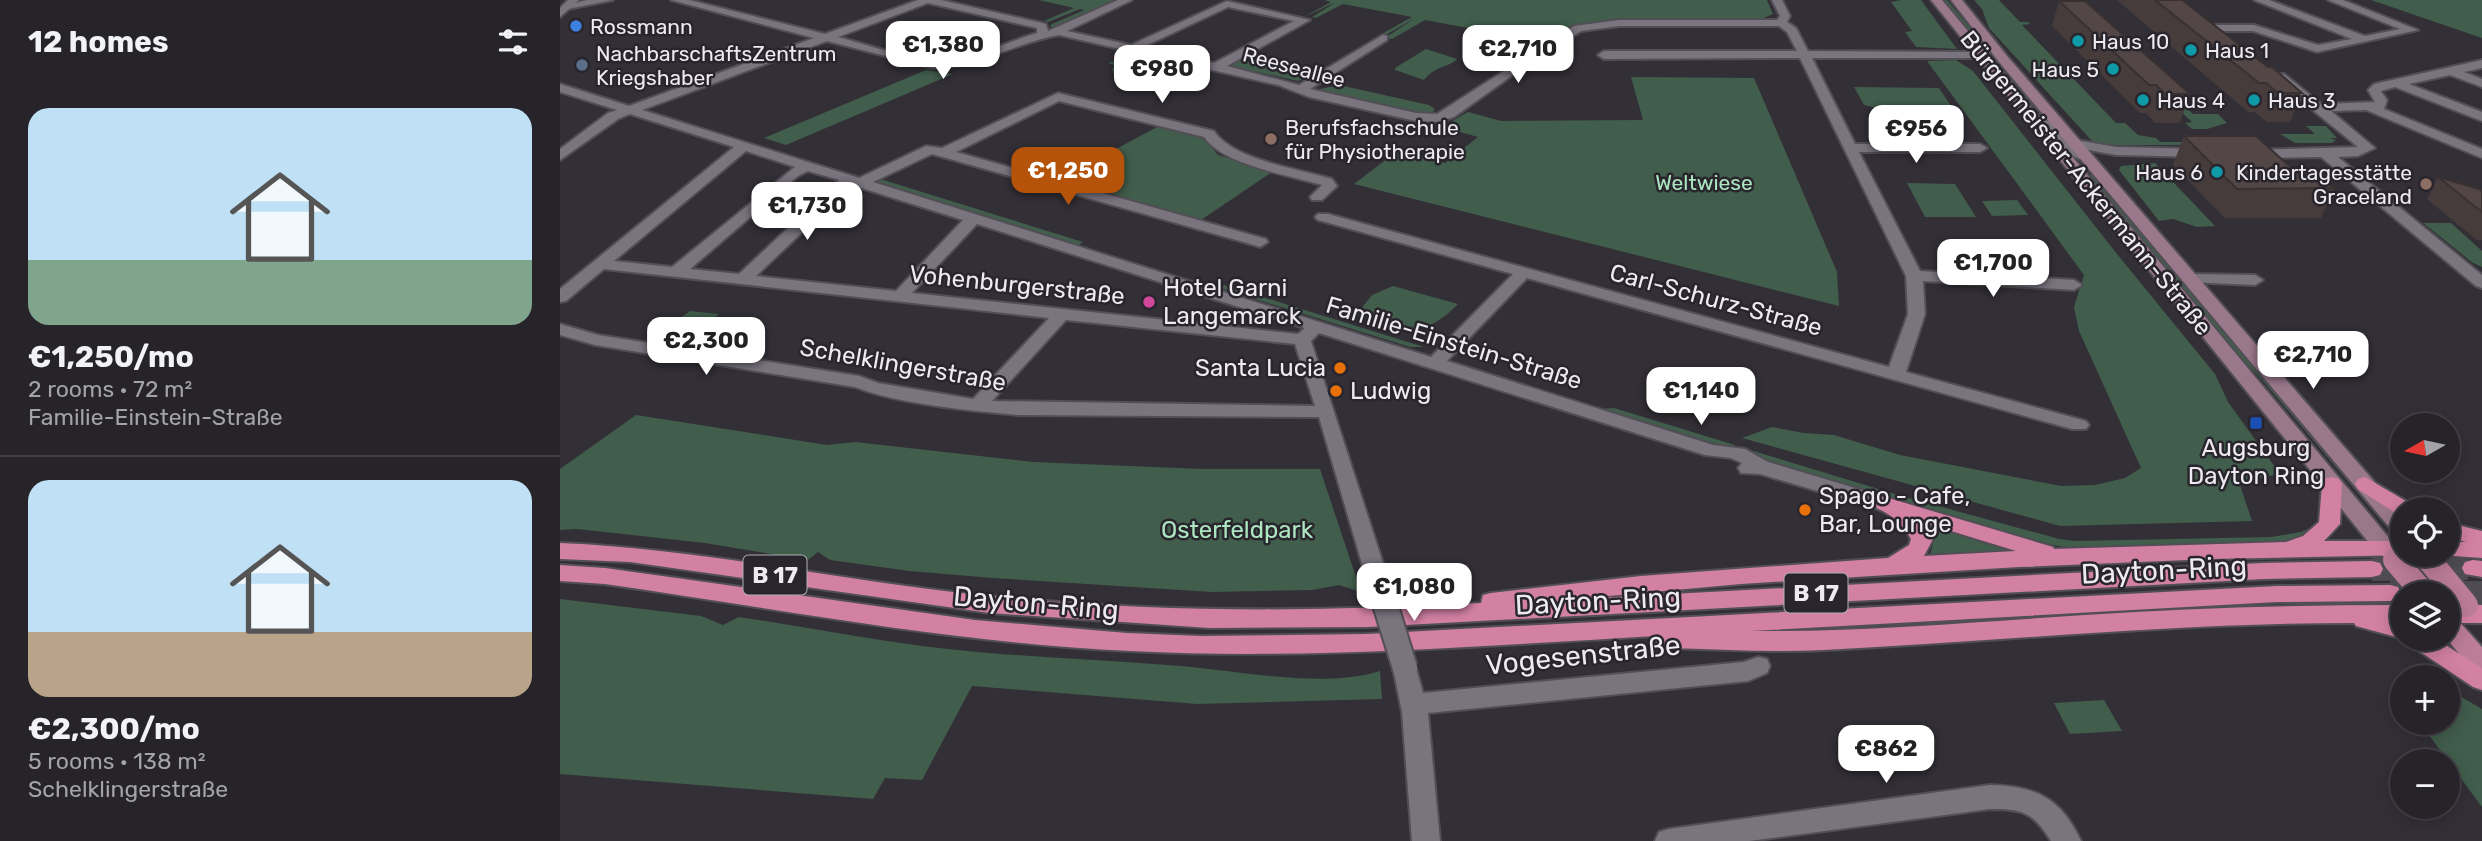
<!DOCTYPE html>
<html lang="en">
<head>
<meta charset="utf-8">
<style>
  body { margin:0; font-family:Rubik,sans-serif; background:#322f35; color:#f1f3f6; height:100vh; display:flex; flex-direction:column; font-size:26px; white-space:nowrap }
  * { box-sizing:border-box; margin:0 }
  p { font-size:23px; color:#a4a4a8 }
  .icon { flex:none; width:38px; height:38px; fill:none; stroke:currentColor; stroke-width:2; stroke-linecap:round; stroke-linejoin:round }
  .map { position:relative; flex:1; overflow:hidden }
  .drawer { display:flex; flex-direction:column; background:#262329; width:560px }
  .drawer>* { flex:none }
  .needle { width:46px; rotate:261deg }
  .tools { position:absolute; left:1830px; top:413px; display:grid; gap:14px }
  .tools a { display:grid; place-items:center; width:70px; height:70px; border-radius:50%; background:#262329; box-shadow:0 4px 18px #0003,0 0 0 2px #424046; font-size:35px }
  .price { position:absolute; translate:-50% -60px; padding:0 16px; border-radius:14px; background:#fff; color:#222; font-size:23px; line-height:46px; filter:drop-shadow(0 2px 4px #0008) }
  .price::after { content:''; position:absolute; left:50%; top:42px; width:21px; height:16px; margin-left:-10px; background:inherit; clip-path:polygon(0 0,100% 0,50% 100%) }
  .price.selected { background:#b45309; color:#fff }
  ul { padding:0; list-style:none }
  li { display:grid; align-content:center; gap:14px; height:371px; padding:0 28px }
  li+li { border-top:2px solid #424046 }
  li span { display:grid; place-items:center; height:217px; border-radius:21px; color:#555 }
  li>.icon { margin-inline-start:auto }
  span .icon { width:126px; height:126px; fill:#fffc; stroke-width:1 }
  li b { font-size:30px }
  h2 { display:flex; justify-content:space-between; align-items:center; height:84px; padding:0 28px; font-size:30px }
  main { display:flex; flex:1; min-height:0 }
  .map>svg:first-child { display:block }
</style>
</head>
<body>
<main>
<section class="drawer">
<h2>12 homes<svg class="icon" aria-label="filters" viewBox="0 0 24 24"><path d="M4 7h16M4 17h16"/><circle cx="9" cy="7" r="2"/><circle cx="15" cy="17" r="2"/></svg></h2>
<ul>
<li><span style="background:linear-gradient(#bfe0f5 70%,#7fa58c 0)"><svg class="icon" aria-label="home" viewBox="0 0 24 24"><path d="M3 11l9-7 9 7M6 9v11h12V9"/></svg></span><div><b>€1,250/mo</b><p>2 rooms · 72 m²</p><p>Familie-Einstein-Straße</p></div></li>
<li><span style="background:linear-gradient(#bfe0f5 70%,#b9a48a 0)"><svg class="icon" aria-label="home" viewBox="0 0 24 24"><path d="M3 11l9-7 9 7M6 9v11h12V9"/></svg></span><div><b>€2,300/mo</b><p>5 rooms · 138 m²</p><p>Schelklingerstraße</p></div></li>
</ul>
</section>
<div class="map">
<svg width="1922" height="841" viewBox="0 0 1922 841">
  <rect width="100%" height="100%" fill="#332f37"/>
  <path fill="#415d4b" d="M 479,0 L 564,0 L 493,30 L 490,25 L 524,10 L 520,9 L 488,22 L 484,21 L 514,8 Z
    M 764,0 L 1207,0 L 1213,14 L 1199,20 L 1056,20 L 1016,24 L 995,33 L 952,62 L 945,61 L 971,40 L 865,20 L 832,39 L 825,38 L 855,18 L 822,37 L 818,36 L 852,17 L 783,4 L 756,18 L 752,17 L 776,2 L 742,18 L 771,2 Z
    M 1341,0 L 1361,0 L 1397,49 L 1356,47 L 1345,32 L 1352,31 L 1331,2 Z
    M 1381,0 L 1387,0 L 1508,144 L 1444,75 Z
    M 1414,0 L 1439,0 L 1460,22 L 1468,22 L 1470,24 L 1462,25 L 1556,123 L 1565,123 L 1578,135 L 1596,138 L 1600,142 L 1623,142 L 1622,140 L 1625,140 L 1665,145 L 1551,145 L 1532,141 L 1429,28 L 1422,9 Z
    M 1811,0 L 1922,0 L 1922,38 Z
    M 866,49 L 897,59 C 887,69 877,64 864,80 L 835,70 L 835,68 Z
    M 577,56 L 623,67 L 603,77 L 577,70 L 565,77 L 554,74 L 552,69 L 555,65 L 548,63 C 558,59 566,61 577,56 Z
    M 674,59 L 751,76 L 738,81 L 670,66 Z
    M 1396,60 L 1413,71 L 1557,254 L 1655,374 L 1668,402 L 1720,474 L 1679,482 L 1692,521 L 1500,526 L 1182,438 L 1212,427 L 1244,433 L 1274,435 L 1340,455 L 1501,486 L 1535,485 L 1565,478 L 1581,468 L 1519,331 L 1514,307 L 1524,275 L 1367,61 Z
    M 366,70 L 393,74 L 226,145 L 204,138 Z
    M 1071,77 L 1194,78 L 1277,272 L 1279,306 L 794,184 L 836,152 L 885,163 L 918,137 L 882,127 L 908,112 L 941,121 L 1083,120 Z
    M 779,85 L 869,105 L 875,109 L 870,115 L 860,115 L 756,90 Z
    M 1294,87 L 1379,88 L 1391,106 L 1351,116 L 1304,105 Z
    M 1619,101 L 1633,114 L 1658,114 L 1667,123 L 1647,129 L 1632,129 L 1625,123 L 1632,122 L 1614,105 Z
    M 599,126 L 643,137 L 658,155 L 715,170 L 641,220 L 498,180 Z
    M 1746,126 L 1766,126 L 1777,138 L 1770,138 L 1776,140 L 1772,143 L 1735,143 L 1720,134 L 1755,134 Z
    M 1595,163 L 1596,164 L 1655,226 L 1637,227 L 1613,219 L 1599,221 L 1559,170 L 1561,166 Z
    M 1527,175 L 1534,175 L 1830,525 L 1825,525 L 1702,380 L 1677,354 Z
    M 317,178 L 523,242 L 519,245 L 311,180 Z
    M 1347,183 L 1395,184 L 1416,217 L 1365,217 Z
    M 1457,200 L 1468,215 L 1432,216 L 1422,201 Z
    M 1863,223 L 1891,223 L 1922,251 L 1922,267 L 1913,263 Z
    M 664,285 L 864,347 L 850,347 L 660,288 Z
    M 833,286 L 898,304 C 861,342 840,329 796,315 L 812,295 Z
    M 130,311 L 159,314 L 121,342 L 92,338 Z
    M 1054,408 L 1175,445 L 1173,449 L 1042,409 Z
    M 76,415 L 267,445 L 295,442 L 473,462 L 642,469 L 760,469 L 801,592 L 779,585 L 752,590 L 652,592 L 433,578 L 349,571 L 270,560 L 258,552 L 248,560 L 145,543 L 17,529 L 0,530 L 0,469 Z
    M 1187,449 L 1338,495 L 1499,539 L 1515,541 L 1711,537 L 1741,532 L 1758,525 L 1740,538 L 1714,543 L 1505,547 L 1467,540 L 1185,453 Z
    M 1363,520 L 1458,551 L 1370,556 L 1373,543 Z
    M 0,599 L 141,616 L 163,625 L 179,617 C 240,626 301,638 362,646 C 448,657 535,659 621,666 C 680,671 763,689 820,671 L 822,699 L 637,704 L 412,686 L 362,780 L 325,778 L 313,799 L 0,774 Z
    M 1888,689 L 1922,709 L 1922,807 L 1860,723 L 1888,723 Z
    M 1544,700 L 1562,731 L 1510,734 L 1494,703 Z"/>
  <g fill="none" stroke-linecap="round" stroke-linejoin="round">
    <path stroke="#4f4b53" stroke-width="24" stroke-dasharray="24 12" stroke-linecap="butt" d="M 1812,569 L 1913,568
      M 1830,593 L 1922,593"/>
    <g stroke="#524e55" stroke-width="4">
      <path id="minor" d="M 27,0 L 53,0 L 8,9 L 3,6 Z
        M 111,0 L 129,0 L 265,34 L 358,0 L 381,0 L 482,23 L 486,24 L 488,31 L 558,0 L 572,0 L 507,31 L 571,45 L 667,1 L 750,20 L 667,66 L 739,85 L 823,35 L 827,36 L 827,40 L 750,89 L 856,113 L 877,114 L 1014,26 L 1059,20 L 1217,20 L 1220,16 L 1212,0 L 1222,0 L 1230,16 L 1227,22 L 1236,28 L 1248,51 L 1424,52 L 1424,56 L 1420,58 L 1252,58 L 1295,144 L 1420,144 L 1427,148 L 1420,152 L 1299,152 L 1360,271 L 1514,280 L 1522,285 L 1514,290 L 1363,281 L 1365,314 L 1346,372 L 1526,421 L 1529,425 L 1526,429 L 1512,429 L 967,278 L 887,361 L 1153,445 L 1185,449 L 1208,462 L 1332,499 L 1335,504 L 1332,509 L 1325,511 L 1200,474 L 1181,473 L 1178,468 L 1182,463 L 1171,458 L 1145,455 L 759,333 L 751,341 L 832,591 L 829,597 L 821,599 L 813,597 L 810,591 L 759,417 L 459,415 C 412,411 338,404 295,387 L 35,345 L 0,335 L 0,324 L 38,335 L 299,376 L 318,383 L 413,399 L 489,318 L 44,269 L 6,301 L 0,302 L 0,289 L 174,147 L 70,114 L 58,119 L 0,160 L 0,149 L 48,113 L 57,110 L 0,92 L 0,84 L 69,106 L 254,38 ZM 368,3 L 477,28 L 477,33 C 448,41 420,57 389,60 C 356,63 310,45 278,37 ZM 668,7 L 734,21 L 654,63 L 583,47 ZM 1059,26 L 1219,26 L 1227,32 L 1237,51 L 1044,51 L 1038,55 L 1044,59 L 1240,58 L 1346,276 L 1348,314 L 1329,367 L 768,214 L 758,214 L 755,217 L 758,220 L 953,274 L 871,357 L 313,182 L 372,154 L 694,245 L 700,247 L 708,242 L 706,239 L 396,152 L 499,101 L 644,137 C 663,165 729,175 762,185 L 750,197 L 752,200 L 762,200 L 777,186 L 772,179 C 739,169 673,160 654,131 L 498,93 L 382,148 L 366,146 L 299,178 L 82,110 L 267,41 L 372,68 C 417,67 455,43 499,35 L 718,85 L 749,97 L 856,121 L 878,122 L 894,117 L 961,69 L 1021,31 ZM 186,151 L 235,167 L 112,267 L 54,261 ZM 248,171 L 279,180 L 179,274 L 130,269 L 238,176 ZM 292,185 L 403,220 L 336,291 L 196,276 ZM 417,224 L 745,328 L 738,334 L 352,293 ZM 506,320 L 735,344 L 755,406 L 432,401 Z
        M 1694,0 L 1709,0 L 1805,36 L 1840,29 L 1768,0 L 1783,0 L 1858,30 L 1757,52 L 1693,31 L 1656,31 L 1650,28 L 1656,25 L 1694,25 L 1758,45 L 1792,39 Z
        M 1922,60 L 1922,68 L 1904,72 L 1922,79 L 1922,87 L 1890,75 L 1849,84 L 1922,112 L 1922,121 L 1835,87 L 1821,91 L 1827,100 L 1824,109 L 1922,149 L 1922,158 L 1806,110 L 1771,111 L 1815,148 L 1798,156 L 1778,157 L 1922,275 L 1922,288 L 1916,286 L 1761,157 L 1689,158 L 1682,154 L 1689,150 L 1798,147 L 1716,80 L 1716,74 L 1724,74 L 1761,104 L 1815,102 L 1808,90 L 1814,84 Z
        M 1471,112 L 1490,122 L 1510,143 L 1516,140 L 1556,147 L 1642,149 L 1649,153 L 1642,157 L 1556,155 L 1518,148 L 1530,156 L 1523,160 C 1498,153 1489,129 1466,119 L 1466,113 Z
        M 1632,274 L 1695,275 L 1703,280 L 1695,285 L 1626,282 L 1624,279 Z
        M 1198,657 L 1207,659 L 1210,666 L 1207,673 L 1188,681 L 868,713 L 880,841 L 852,841 L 842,712 L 833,668 L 836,661 L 845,659 L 854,661 L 863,693 L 1184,662 Z
        M 1430,785 C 1476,786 1501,798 1521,841 L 1491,841 C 1473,812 1463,809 1430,809 L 1189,841 L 1095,841 L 1099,832 L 1109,829 Z"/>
    </g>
    <g stroke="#524e55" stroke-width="4">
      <path id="tertiary" d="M 8,0 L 19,0 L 0,17 L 0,8 Z"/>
    </g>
    <g stroke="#524e55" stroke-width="4">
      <path id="secondary" d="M 1371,0 L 1382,0 L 1834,544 L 1837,549 L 1834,554 L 1826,557 L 1818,554 Z
        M 1391,0 L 1402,0 L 1447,56 L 1843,515 L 1843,536 L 1835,534 L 1439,62 Z"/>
    </g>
    <g stroke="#524e55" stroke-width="4">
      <path id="primary" d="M 1888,615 L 1896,618 L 1922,647 L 1922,673 L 1913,671 L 1887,639 Z"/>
    </g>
    <g stroke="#524e55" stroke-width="4">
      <path id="trunk" d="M 1772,477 L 1779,479 L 1782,484 L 1780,524 L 1764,541 L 1843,541 L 1843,555 L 1850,555 L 1651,559 L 1459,567 L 1181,584 L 1016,599 L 1703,563 L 1812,561 L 1820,563 L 1823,569 L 1820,575 L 1812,577 L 1703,579 L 808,627 L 650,628 L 430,613 L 70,562 L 0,559 L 0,543 C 145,549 286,582 430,596 C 593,613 757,612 921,603 L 923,595 L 931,593 L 1081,576 L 1328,558 L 1349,545 L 1351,539 C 1345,527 1330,513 1318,509 L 1315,504 L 1318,499 L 1325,497 L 1493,547 L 1494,549 L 1726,542 L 1743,536 L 1759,522 L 1762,484 L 1765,479 ZM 1365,523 L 1456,551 L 1364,556 L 1373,539 Z
        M 1805,477 L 1851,504 L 1854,509 L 1843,509 L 1843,516 L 1837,514 L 1798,489 L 1795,484 L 1798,479 Z
        M 1888,523 L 1922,531 L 1922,558 L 1880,555 L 1888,555 L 1888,542 L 1906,542 L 1888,537 Z
        M 1913,560 L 1922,561 L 1922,577 L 1905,574 L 1902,568 L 1905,562 Z
        M 0,565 L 45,568 L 415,620 L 567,633 L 641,636 L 807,634 L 1717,586 L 1830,585 L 1838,587 L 1841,593 L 1838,599 L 1830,601 L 1717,602 L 1191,631 C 1303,632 1414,622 1525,615 C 1631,608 1737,605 1843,605 L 1843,639 L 1876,639 L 1922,668 L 1922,690 L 1913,687 L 1850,645 L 1847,640 L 1796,626 L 1794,623 C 1617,623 1441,641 1264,650 C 1211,653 1158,649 1105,648 L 1097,645 L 1095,636 C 920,646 745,660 570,651 C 394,643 219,609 45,584 L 0,581 Z
        M 1888,605 L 1922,605 L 1922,623 L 1888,623 Z"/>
    </g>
    <use href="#minor" fill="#79747e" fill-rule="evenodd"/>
    <use href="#tertiary" fill="#79747e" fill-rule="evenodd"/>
    <use href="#secondary" fill="#9a788c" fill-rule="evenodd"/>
    <use href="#primary" fill="#bc7d9a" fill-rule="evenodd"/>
    <use href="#trunk" fill="#d280a4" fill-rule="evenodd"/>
    <g stroke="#524e55" stroke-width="28" stroke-linecap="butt">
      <path id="minor-bridge" d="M 821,591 L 845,668"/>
    </g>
    <g stroke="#524e55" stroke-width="28" stroke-linecap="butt">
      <path id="primary-bridge" d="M 1835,560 L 1863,593
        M 1869,560 L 1906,605"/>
    </g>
    <use href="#minor-bridge" stroke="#79747e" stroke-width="24"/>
    <use href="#primary-bridge" stroke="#bc7d9a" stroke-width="24"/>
  </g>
  <path fill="#473c3c" d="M 1557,0 L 1622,0 L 1742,93 L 1730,122 L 1707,122 L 1694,112 L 1688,112 Z
    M 1499,1 L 1630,94 L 1620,123 L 1595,123 L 1586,113 L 1580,113 L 1492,26 Z
    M 1624,136 L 1736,172 L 1774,188 L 1761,218 L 1665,218 L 1613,165 Z
    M 1878,177 L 1922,191 L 1922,240 L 1917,240 L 1867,199 Z"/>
  <path fill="#524646" stroke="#393131" stroke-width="2" d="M 1595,0 L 1622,0 L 1708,67 L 1712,67 L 1742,93 L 1718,93 L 1706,83 L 1699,83 Z
    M 1499,1 L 1525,1 L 1630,94 L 1605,94 L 1596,85 L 1589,85 Z
    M 1624,136 L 1696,136 L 1736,172 L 1755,172 L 1774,188 L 1677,189 Z
    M 1878,177 L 1919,189 L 1922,191 L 1922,212 Z"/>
  <circle fill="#3f7fe0" stroke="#29252d" stroke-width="2.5" cx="16" cy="26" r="7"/>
  <g fill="#0f9aa8" stroke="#29252d" stroke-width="2.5">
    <circle cx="1518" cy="41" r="7"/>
    <circle cx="1631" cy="50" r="7"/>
    <circle cx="1553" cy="69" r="7"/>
    <circle cx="1583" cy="100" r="7"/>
    <circle cx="1694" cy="100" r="7"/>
    <circle cx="1657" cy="172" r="7"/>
  </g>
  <circle fill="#5c6f8a" stroke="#29252d" stroke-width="2.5" cx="22" cy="65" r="7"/>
  <g fill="#8d6e63" stroke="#29252d" stroke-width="2.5">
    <circle cx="711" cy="139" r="7"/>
    <circle cx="1866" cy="184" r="7"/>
  </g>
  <circle fill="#d1479c" stroke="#29252d" stroke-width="2.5" cx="589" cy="302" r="7"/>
  <g fill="#e8710a" stroke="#29252d" stroke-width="2.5">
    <circle cx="780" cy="368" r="7"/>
    <circle cx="776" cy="391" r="7"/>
    <circle cx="1245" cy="510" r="7"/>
  </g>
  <rect fill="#1a4fb4" stroke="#29252d" stroke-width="2.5" x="1689" y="416" width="14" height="14" rx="3.5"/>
  <g text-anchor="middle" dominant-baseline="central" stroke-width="5" stroke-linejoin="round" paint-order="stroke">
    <g font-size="21" fill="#edeaf0" stroke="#29252d" text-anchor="start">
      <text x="30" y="26">Rossmann</text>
      <text x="1532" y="41">Haus 10</text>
      <text x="1645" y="50">Haus 1</text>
      <text x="36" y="53">NachbarschaftsZentrum<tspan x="36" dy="24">Kriegshaber</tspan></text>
      <text x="1539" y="69" text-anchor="end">Haus 5</text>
      <text x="1597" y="100">Haus 4</text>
      <text x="1708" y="100">Haus 3</text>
      <text x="725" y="127">Berufsfachschule<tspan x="725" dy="24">für Physiotherapie</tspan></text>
      <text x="1643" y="172" text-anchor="end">Haus 6</text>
      <text x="1852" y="172" text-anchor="end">Kindertagesstätte<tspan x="1852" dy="24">Graceland</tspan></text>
    </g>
    <g font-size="21" fill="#edeaf0" stroke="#29252d">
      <text transform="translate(734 67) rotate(15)">Reeseallee</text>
    </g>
    <g font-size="21" fill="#ace6c0" stroke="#29252d">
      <text x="1144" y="182">Weltwiese</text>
    </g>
    <g fill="#29252d" stroke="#b2afb6" stroke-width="2">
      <rect x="183.5" y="555.5" width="63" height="39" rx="5"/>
      <rect x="1224.5" y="573.5" width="63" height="39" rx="5"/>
    </g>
    <g font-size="23" font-weight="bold" fill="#edeaf0">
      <text x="215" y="575">B 17</text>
      <text x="1256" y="593">B 17</text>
    </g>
    <g font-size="24" fill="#edeaf0" stroke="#29252d">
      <text transform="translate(1526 183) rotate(51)">Bürgermeister-Ackermann-Straße</text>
      <text transform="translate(457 285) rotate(6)">Vohenburgerstraße</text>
      <text transform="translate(1156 300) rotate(15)">Carl-Schurz-Straße</text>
      <text transform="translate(894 343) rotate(17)">Familie-Einstein-Straße</text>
      <text transform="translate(343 365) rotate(10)">Schelklingerstraße</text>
    </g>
    <g font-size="24" fill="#edeaf0" stroke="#29252d" text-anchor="start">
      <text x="603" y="288">Hotel Garni<tspan x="603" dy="28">Langemarck</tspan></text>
      <text x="766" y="368" text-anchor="end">Santa Lucia</text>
      <text x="790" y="391">Ludwig</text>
      <text x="1696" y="448" text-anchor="middle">Augsburg<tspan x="1696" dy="28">Dayton Ring</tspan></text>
      <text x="1259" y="496">Spago - Cafe,<tspan x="1259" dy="28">Bar, Lounge</tspan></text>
    </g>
    <g font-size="24" fill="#ace6c0" stroke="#29252d">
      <text x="677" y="530">Osterfeldpark</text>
    </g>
    <g font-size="28" fill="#edeaf0" stroke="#29252d">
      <text transform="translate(1604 570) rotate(-3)">Dayton-Ring</text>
      <text transform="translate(1038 601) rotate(-3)">Dayton-Ring</text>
      <text transform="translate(476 603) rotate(5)">Dayton-Ring</text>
      <text transform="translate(1023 655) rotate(-6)">Vogesenstraße</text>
    </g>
  </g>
</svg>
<div class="tools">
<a><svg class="needle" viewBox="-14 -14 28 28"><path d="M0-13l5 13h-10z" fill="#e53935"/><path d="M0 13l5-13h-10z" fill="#a4a4a8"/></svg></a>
<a><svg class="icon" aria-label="locate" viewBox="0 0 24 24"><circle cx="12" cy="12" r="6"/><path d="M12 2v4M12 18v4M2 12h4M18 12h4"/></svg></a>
<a><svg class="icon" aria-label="layers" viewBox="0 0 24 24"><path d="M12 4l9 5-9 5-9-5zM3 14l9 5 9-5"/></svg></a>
<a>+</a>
<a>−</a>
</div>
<b class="price" style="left:383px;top:81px">€1,380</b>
<b class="price" style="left:958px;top:85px">€2,710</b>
<b class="price" style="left:602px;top:105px">€980</b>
<b class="price" style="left:1356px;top:165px">€956</b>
<b class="price selected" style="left:508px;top:207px">€1,250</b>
<b class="price" style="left:247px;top:242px">€1,730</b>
<b class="price" style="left:1433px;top:299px">€1,700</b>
<b class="price" style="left:146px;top:377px">€2,300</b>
<b class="price" style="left:1753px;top:391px">€2,710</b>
<b class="price" style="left:1141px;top:427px">€1,140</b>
<b class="price" style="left:854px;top:623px">€1,080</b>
<b class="price" style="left:1326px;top:785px">€862</b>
</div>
</main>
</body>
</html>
